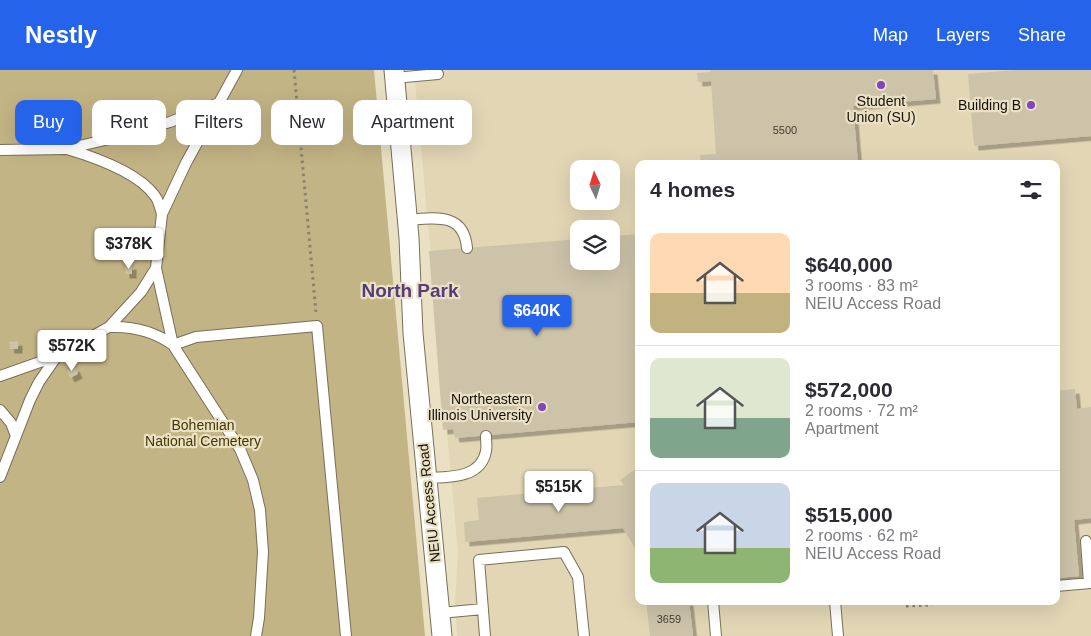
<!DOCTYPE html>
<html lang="en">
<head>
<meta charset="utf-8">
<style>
  body { margin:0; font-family:Arial,sans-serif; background:#f7f7f7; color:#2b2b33; height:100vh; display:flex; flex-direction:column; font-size:19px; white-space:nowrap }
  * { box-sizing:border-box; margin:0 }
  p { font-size:16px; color:#7c7c81 }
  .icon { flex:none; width:28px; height:28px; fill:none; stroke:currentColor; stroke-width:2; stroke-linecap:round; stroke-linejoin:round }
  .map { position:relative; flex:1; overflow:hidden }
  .sheet { position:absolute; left:635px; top:90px; width:425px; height:445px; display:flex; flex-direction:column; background:#fff; border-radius:10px; box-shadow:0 5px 20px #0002 }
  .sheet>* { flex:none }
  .banner { position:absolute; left:15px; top:30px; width:475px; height:45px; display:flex; gap:10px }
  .needle { width:32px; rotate:356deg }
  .fabs { position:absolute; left:570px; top:90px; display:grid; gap:10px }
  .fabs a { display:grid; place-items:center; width:50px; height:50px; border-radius:10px; background:#fff; box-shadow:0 5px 20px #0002; font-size:25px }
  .price { position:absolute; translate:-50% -42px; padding:0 11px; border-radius:5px; background:#fff; color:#222; font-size:16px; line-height:32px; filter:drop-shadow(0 1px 2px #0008) }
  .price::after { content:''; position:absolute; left:50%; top:30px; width:15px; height:11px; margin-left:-8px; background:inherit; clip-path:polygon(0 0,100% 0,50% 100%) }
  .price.selected { background:#2563eb; color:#fff }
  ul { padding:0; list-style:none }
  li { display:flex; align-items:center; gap:15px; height:125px; padding:0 15px }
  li+li { border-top:1px solid #e1e1e2 }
  li span { display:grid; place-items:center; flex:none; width:140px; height:100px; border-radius:10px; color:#555 }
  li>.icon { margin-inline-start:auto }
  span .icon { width:60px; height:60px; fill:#fffc; stroke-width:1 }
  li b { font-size:21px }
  h2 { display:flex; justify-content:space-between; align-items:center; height:60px; padding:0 15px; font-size:21px }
  .chip { padding:0 18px; border-radius:10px; background:#fff; box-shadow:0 5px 20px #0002; font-size:18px; line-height:45px }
  .chip.selected { background:#2563eb; color:#fff }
  header { display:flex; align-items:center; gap:30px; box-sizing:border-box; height:70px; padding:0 25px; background:#2563eb; color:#fff }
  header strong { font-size:24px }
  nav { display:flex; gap:28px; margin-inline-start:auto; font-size:18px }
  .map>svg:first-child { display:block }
</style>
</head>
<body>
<header>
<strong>Nestly</strong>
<nav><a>Map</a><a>Layers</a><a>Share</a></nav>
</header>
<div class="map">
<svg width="1091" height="566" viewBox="0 0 1091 566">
  <defs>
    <filter id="shadow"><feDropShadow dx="4.5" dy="4.5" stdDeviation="0" flood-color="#0004"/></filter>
  </defs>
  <rect width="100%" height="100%" fill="#eae1c5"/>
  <path fill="#e2d6b4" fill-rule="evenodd" d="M 414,0 L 1091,0 L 1091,566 L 457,566 L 455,533 L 458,483 ZM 639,94 L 1056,94 L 1056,531 L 639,531 ZM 579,99 L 611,99 L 611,131 L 579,131 ZM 579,159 L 611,159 L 611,191 L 579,191 Z"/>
  <path fill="#c3b485" d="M 0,0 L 374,0 L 425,566 L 0,566 Z"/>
  <path fill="#ccc3a9" filter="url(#shadow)" d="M 710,0 L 933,0 L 936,29 L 853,36 L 858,94 L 717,94 L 717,92 L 701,94 L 700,85 L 716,84 L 711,11 L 698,12 L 697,3 L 710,2 Z
    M 1016,0 L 1091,0 L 1091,66 L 974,76 L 968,4 Z
    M 639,164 L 639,352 L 455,368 L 453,359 L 443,360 L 429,181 L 579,169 L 579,191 L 611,191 L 611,166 Z
    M 132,195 L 132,204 L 125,204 L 125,196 Z
    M 18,271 L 18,279 L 10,279 L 9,272 Z
    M 75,297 L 78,304 L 70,308 L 67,301 Z
    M 1075,319 L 1077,339 L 1091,337 L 1091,448 L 1074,450 L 1079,506 L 1056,508 L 1056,321 Z
    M 637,398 L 639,401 L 639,485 L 623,458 L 465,472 L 464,452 L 479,450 L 477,428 L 624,415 L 620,410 Z
    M 646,531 L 689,531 L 693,566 L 650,566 Z"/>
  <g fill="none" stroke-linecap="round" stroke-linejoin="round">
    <g stroke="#786f57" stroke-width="12">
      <path id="service" d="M 237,0 L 186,93 L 162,144 L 156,198 L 173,275 L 240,379 L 253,410 L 260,440 L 263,482 L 259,548 L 256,566
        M 394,8 L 438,4
        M 67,79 C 94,87 138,102 155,126 C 159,131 160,138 162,144
        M 0,80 L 66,79 L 118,67 L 170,52 L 219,33
        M 407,150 C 435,148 464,142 467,178
        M 109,257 C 133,256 154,261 173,275 L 196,267 L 317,256 L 346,566
        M 0,306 L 57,286 L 109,257 L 141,222 L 156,198
        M 0,340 L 11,353 L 16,366
        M 0,407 L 30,330 L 39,312 L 57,286
        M 427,408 C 448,407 481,409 486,381 C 487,377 486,371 486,366
        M 1086,471 L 1089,513
        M 1056,516 L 1091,513
        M 713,531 L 716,566
        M 835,531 L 838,566
        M 440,543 L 483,539
        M 485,566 L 479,490 L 564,482 L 578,507 L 584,566"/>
    </g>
    <g stroke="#786f57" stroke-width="21">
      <path id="minor" d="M 394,0 L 409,168 L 413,263 L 442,566"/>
    </g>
    <path stroke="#89826f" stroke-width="3" stroke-dasharray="2.5 4" stroke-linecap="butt" d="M 294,0 L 316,243
      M 906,536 L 930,535 L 939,531"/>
    <use href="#service" stroke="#fff" stroke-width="10"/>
    <use href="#minor" stroke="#fff" stroke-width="19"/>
  </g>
  <g fill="#7e47be" stroke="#eae1c5" stroke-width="2">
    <circle cx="881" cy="15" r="5"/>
    <circle cx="1031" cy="35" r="5"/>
    <circle cx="542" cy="337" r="5"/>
  </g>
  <g text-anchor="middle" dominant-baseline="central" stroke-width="4.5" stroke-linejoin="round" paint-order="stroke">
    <g font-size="11" fill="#433e30">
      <text x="785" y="60">5500</text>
      <text x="669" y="549">3659</text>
    </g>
    <g font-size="14" fill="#151108" stroke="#eae1c5" text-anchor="end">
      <text x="881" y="31" text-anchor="middle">Student<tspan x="881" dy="16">Union (SU)</tspan></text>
      <text x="1021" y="35">Building B</text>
      <text x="532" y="329">Northeastern<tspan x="532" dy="16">Illinois University</tspan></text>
    </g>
    <g font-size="14" fill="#453700" stroke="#eae1c5">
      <text x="203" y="355">Bohemian<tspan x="203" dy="16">National Cemetery</tspan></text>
    </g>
    <g font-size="14" fill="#151108" stroke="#eae1c5">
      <text transform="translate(429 433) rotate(-96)">NEIU Access Road</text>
    </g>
    <g font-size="19" font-weight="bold" fill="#563c78" stroke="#eae1c5">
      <text x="410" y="220">North Park</text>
    </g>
  </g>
</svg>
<div class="fabs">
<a><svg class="needle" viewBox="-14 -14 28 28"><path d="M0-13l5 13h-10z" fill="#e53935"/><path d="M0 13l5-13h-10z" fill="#7c7c81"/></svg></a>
<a><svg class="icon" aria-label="layers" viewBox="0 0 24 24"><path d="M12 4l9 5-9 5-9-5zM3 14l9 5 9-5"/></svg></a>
</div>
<b class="price" style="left:129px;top:200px">$378K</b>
<b class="price selected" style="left:537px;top:267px">$640K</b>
<b class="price" style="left:72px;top:302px">$572K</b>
<b class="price" style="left:559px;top:443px">$515K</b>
<div class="banner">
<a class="chip selected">Buy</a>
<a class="chip">Rent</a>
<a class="chip">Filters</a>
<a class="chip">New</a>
<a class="chip">Apartment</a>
</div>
<section class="sheet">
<h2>4 homes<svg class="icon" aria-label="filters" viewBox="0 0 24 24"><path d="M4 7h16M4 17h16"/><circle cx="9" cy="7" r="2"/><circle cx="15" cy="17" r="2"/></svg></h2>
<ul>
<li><span style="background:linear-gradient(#ffd9b3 60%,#c2b280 0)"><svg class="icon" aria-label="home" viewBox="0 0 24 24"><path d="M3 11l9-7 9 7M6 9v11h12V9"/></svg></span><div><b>$640,000</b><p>3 rooms · 83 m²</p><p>NEIU Access Road</p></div></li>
<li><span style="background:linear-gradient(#dfe7d0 60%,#7fa58c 0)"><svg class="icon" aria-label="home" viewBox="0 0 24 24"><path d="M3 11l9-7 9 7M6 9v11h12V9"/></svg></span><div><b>$572,000</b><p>2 rooms · 72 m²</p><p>Apartment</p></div></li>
<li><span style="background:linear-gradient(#c9d6e8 65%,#8fb573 0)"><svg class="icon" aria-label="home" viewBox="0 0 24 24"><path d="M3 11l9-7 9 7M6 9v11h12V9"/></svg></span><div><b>$515,000</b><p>2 rooms · 62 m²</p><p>NEIU Access Road</p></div></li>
</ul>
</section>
</div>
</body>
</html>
